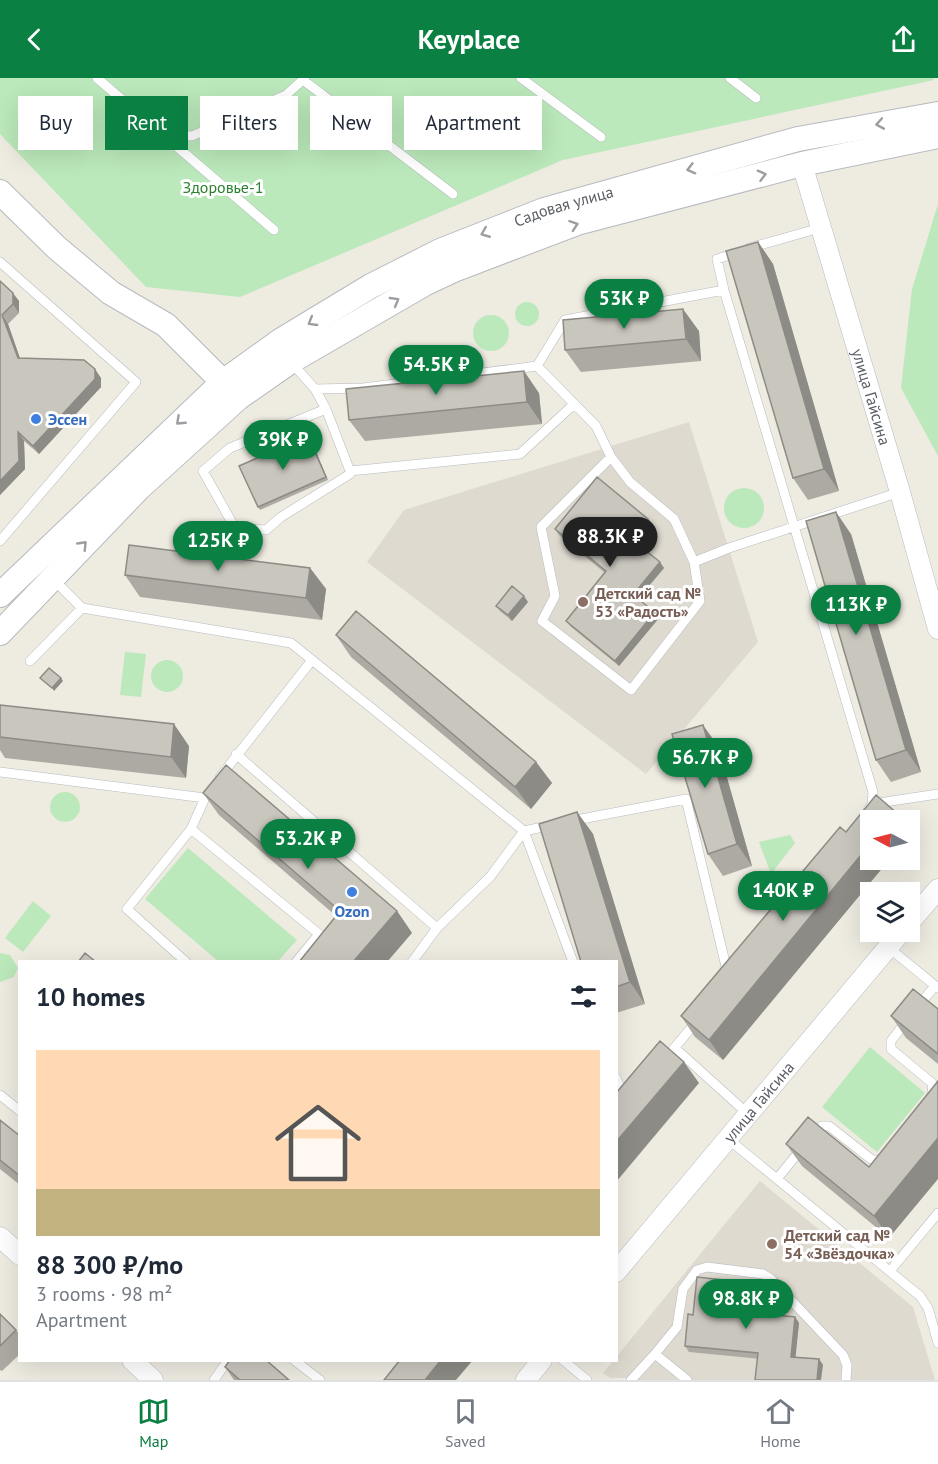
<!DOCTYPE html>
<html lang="en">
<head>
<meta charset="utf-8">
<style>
  body { margin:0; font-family:"PT Sans",sans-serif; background:#f6f6f7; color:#1f2937; height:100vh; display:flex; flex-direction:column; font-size:22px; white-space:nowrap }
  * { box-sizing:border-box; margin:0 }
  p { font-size:20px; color:#747a83 }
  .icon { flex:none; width:33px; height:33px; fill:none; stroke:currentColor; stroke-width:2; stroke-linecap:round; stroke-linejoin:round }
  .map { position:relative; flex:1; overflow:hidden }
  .panel { position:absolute; left:18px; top:882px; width:600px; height:402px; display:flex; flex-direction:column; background:#fff; border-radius:0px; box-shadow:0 6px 24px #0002 }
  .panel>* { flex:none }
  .banner { position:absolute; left:18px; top:18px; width:600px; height:54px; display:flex; gap:12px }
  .needle { width:39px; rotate:277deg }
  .tools { position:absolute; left:860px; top:732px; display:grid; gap:12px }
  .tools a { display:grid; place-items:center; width:60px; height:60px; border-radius:0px; background:#fff; box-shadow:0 6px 24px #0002; font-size:30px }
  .price { position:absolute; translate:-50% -51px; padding:0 14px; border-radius:21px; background:#0b8043; color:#fff; font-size:20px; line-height:39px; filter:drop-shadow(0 2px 3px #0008) }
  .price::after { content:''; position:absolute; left:50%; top:36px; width:18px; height:14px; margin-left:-9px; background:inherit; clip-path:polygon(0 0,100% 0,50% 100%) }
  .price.selected { background:#222; color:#fff }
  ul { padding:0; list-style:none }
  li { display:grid; align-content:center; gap:12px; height:318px; padding:0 18px }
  li span { display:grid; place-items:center; height:186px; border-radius:0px; color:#555 }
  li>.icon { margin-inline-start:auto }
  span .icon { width:108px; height:108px; fill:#fffc; stroke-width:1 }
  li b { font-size:26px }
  h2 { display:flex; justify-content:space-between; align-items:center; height:72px; padding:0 18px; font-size:26px }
  .pill { padding:0 21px; border-radius:0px; background:#fff; box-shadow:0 6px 24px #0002; font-size:21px; line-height:54px }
  .pill.selected { background:#0b8043; color:#fff }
  header { display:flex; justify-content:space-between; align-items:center; height:78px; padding:0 18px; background:#0b8043; color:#fff; font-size:27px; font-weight:700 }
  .dock { display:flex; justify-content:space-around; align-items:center; height:84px; border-top:2px solid #e0e1e3; background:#fff; font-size:16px; color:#747a83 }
  .dock a { display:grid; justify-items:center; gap:3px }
  .dock .selected { color:#0b8043 }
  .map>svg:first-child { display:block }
</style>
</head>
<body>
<header><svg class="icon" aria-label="back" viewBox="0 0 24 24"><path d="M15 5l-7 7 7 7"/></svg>Keyplace<svg class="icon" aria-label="share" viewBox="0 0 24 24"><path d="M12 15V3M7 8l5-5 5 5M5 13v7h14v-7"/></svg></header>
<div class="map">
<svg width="938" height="1302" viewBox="0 0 938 1302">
  <rect width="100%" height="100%" fill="#eeebe1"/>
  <path fill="#dedad0" d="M 689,344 L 758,564 L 646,696 L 367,484 L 404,432 Z
    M 760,1103 L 913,1229 L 935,1302 L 630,1302 L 626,1300 L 610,1300 L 603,1295 L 613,1283 L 616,1282 L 617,1278 Z"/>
  <path fill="#bbe9bb" d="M 0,0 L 933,0 L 934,2 L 563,82 L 240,219 L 146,209 L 0,56 Z
    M 938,126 L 938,378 L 901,310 L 912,211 Z
    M515 236a12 12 0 1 1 24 0a12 12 0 1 1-24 0Z
    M473 255a18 18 0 1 1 36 0a18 18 0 1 1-36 0Z
    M724 430a20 20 0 1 1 40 0a20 20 0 1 1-40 0Z
    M 125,574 L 146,576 L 141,619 L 120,617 Z
    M151 598a16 16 0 1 1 32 0a16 16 0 1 1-32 0Z
    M50 729a15 15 0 1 1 30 0a15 15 0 1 1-30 0Z
    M 790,757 L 795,765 L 771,796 L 759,764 Z
    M 188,770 L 297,862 L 278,883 L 218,883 L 145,821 Z
    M 33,823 L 51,838 L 23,874 L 5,860 Z
    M 0,875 L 10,877 L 18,890 L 14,899 L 0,904 Z
    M 870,969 L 925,1015 L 877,1074 L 822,1029 Z"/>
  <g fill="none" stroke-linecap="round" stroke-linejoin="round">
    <g stroke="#b7babf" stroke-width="10">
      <path id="service" d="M 97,0 L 274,152
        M 521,0 L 601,59
        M 730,0 L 756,20
        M 303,2 L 453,116
        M 167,57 L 192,58 L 286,17 L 305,0
        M 749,170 L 820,150
        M 736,175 L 717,181 L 724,212 L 873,714 L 872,726 L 868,732
        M 0,184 L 136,304 L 0,463
        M 291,284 L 315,311 L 326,331 L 350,393 L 520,376 L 573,327
        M 537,288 L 596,348 L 611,379 L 630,404 L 674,441 L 694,484 L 700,523 L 631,612 L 542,543 L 555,518 L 541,449 L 611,379
        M 537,288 L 565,242 L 724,212
        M 315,311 L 363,310 L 537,288
        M 326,331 L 230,370 L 203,393 L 235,450 L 266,452 L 281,439 L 350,396 L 350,393
        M 694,484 L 729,470 L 900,414
        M 54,502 L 82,530
        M 30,583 L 82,530 L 291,565 L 524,753 L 490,799 L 437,850 L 412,884
        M 236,676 L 437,850
        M 0,694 L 205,720 L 191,751 L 319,856 L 296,884
        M 220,699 L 312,582
        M 872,726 L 938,716
        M 571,743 L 686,721 L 728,897
        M 552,747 L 524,753 L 573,884
        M 888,869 L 938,910
        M 186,884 L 127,831 L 191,751
        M 918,928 L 935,908
        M 908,941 L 891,963 L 891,971 L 932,1005 L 933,1019
        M 675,970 L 748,1036
        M 665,981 L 697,943
        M 616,1000 L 624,1020
        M 0,1017 L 20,1033
        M 813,1057 L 822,1048 L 829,1048 L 871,1081 L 878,1083 L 885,1079
        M 728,1061 L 920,1218 L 928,1230 L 938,1265
        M 777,1101 L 802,1070
        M 890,1193 L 938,1135
        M 655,1276 L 677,1249 L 683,1211 L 697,1192 L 707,1189 L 763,1196 L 771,1201 L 843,1277 L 847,1287 L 846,1302
        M 294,1282 L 320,1302
        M 563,1282 L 587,1302
        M 214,1302 L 228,1282
        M 631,1302 L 655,1276 L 687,1302"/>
    </g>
    <g stroke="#b7babf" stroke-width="21">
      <g id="minor">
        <path id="s1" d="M 802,86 L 900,414 L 938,551"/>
        <path d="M 909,845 L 938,811"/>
        <path d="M 0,1159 L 20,1177"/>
        <path id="s2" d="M 616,1194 L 901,854"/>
        <path d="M 132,1282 L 153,1302"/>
        <path d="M 526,1302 L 542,1282"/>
      </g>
    </g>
    <g stroke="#b7babf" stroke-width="26">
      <g id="tertiary">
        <path d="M 0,114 L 57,170 L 111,215 L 166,247 L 234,315"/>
        <path id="s3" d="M 0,517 L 223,304 L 280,263 L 371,208 L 440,173 L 544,132 L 798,61 L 938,36"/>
        <path d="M 0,555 L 139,410 L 238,320 L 291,283 L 424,206 L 456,191 L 577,145 L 802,86 L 938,58"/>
      </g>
    </g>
    <use href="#service" stroke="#fff" stroke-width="9"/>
    <use href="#minor" stroke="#fff" stroke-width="20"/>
    <use href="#tertiary" stroke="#fff" stroke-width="24"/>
  </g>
  <path fill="#adaaa3" d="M 758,164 L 773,186 L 839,413 L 808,422 L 793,400 Z
    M 0,203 L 19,223 L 19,235 L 8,246 L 20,280 L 101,300 L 101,309 L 39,376 L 24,363 L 25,391 L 0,417 Z
    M 699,253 L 701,283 L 581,294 L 565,272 Z
    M 539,315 L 542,346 L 365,363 L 349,342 Z
    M 310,360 L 328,402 L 260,432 L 258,429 Z
    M 652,446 L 636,465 L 664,490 L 638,521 L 655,534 L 659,540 L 619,588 L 570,548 L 566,543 L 605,495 L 559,457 L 555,451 Z
    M 851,456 L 921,694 L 891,704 L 876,682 Z
    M 310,490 L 326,511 L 322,542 L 140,519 L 125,497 Z
    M 528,524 L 512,543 L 500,533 L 496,528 Z
    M 336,557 L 536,684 L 552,705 L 531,731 L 351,579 Z
    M 0,627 L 189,668 L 186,700 L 5,680 L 0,672 Z
    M 718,668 L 752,788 L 723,798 L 708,776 Z
    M 203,715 L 397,833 L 412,855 L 336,838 L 219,737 Z
    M 577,734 L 593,756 L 645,926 L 616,935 L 616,884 Z
    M 870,742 L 870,782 L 889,782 L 723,982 L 695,959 L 681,938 L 846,754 Z
    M 938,931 L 938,986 L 906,960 L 891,938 Z
    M 808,1039 L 889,1160 L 802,1088 L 786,1066 Z
    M 0,1042 L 20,1058 L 20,1107 L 0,1091 Z
    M 763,1211 L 760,1236 L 795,1239 L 799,1245 L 795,1279 L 819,1281 L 823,1287 L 689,1274 L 685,1268 L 693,1237 Z
    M 0,1236 L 16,1252 L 20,1257 L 20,1276 L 2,1293 L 0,1292 Z
    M 225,1289 L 289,1302 L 234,1302 Z"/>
  <path fill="#8d8b85" d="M 758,164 L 773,186 L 839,413 L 824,391 Z
    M 13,215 L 19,223 L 19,235 L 13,226 Z
    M 683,231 L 699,253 L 701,283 L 686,261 Z
    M 2,237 L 8,246 L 23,289 L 18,280 Z
    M 95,291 L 101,300 L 101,309 L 39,376 L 33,368 Z
    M 524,293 L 539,315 L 542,346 L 527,324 Z
    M 18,354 L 24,363 L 25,391 L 0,417 L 0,403 Z
    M 308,358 L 310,360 L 328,402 L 326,399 Z
    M 836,434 L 851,456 L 921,694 L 906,672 Z
    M 648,441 L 652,446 L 635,467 L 631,461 Z
    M 660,484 L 664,490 L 637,522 L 633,517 Z
    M 310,490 L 326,511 L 322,542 L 306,520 Z
    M 524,518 L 528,524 L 512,543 L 508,537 Z
    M 655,534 L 659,540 L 619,588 L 615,583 Z
    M 61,600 L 63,603 L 54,613 L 52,610 Z
    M 174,646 L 189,668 L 186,700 L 171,679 Z
    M 703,647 L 718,668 L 752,788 L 737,766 Z
    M 536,684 L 552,705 L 531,731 L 515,709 Z
    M 577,734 L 593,756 L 645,926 L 630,904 Z
    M 899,737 L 903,742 L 894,742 Z
    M 909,750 L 914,757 L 909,763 Z
    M 870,766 L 870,782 L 889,782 L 723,982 L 709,962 Z
    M 397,833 L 412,855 L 387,884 L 353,884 Z
    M 684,984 L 699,1005 L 616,1104 L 616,1064 Z
    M 938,1060 L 938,1101 L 889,1160 L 874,1138 Z
    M 759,1206 L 763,1211 L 759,1241 L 756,1235 Z
    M 795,1239 L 799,1245 L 795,1284 L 791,1279 Z
    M 819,1281 L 823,1287 L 821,1302 L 817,1302 Z
    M 441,1282 L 473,1282 L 456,1302 L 425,1302 Z"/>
  <path fill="#c9c6be" stroke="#8d8b85" stroke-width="1.5" d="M 758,164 L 824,391 L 793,400 L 726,173 Z
    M 0,203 L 13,215 L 13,226 L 2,237 L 18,280 L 84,282 L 95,291 L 95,301 L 33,368 L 18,354 L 19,383 L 0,403 Z
    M 683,231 L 686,261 L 565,272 L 563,242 Z
    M 524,293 L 527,324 L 349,342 L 346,311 Z
    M 308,358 L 326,399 L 258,429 L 239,388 Z
    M 597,399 L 648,441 L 631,461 L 660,484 L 633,517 L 655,534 L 615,583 L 566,543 L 606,493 L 555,451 Z
    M 836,434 L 906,672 L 876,682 L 806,443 Z
    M 129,467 L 310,490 L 306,520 L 125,497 Z
    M 512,508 L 524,518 L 508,537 L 496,528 Z
    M 356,533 L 536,684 L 515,709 L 336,557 Z
    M 49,590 L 61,600 L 52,610 L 40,600 Z
    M 0,627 L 174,646 L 171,679 L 0,659 Z
    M 703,647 L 737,766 L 708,776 L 672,656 Z
    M 226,687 L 397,833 L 353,884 L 299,884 L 340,833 L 203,715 Z
    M 876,717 L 899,737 L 894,742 L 870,742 L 870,766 L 709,962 L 681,938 L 840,749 L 846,754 Z
    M 577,734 L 630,904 L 616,909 L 616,884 L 581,884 L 539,746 Z
    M 85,875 L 96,884 L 78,884 Z
    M 913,911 L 938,931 L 938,976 L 891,938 Z
    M 660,963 L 684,984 L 616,1064 L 616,1015 Z
    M 938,1003 L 938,1060 L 874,1138 L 786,1066 L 808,1039 L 869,1089 Z
    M 0,1042 L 20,1058 L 20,1098 L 0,1082 Z
    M 697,1199 L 759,1206 L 756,1235 L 795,1239 L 791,1279 L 819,1281 L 817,1302 L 755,1302 L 758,1275 L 685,1268 L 688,1236 L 693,1237 Z
    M 0,1236 L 16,1252 L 0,1268 Z
    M 230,1282 L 266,1282 L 289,1302 L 240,1302 L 225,1289 Z
    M 400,1282 L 441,1282 L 425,1302 L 384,1302 Z"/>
  <defs><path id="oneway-chevron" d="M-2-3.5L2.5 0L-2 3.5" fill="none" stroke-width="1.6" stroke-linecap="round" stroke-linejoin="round" transform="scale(1.5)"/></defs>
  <g stroke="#9c9ea2">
    <use href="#oneway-chevron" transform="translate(880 46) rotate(170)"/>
    <use href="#oneway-chevron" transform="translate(691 91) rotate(165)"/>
    <use href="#oneway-chevron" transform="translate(762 97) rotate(-15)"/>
    <use href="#oneway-chevron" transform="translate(574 147) rotate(-19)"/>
    <use href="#oneway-chevron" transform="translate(485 155) rotate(158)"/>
    <use href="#oneway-chevron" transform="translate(395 223) rotate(-30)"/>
    <use href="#oneway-chevron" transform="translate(312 244) rotate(149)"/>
    <use href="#oneway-chevron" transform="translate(180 343) rotate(137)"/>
    <use href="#oneway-chevron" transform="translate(83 467) rotate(-46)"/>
  </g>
  <g fill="#3f7fe0" stroke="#fff" stroke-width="2">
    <circle cx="36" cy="341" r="6"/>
    <circle cx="352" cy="814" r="6"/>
  </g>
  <g fill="#8d6e63" stroke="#fff" stroke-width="2">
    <circle cx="583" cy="524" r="6"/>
    <circle cx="772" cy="1166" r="6"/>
  </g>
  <g text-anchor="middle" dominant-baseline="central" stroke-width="6" stroke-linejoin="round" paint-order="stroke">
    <g font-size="16" fill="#2b822f" stroke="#fff">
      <text x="223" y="109">Здоровье-1</text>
    </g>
    <g font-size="16" fill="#5a5e64" stroke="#fff">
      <text stroke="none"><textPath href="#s3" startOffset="694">Садовая улица</textPath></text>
      <text stroke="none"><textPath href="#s1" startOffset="243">улица Гайсина</textPath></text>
      <text stroke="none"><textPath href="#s2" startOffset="222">улица Гайсина</textPath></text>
    </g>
    <g font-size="16" font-weight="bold" fill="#366cbe" stroke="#fff" text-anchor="start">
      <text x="48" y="341">Эссен</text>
      <text x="352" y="833" text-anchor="middle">Ozon</text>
    </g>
    <g font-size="16" font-weight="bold" fill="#785e54" stroke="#fff" text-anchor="start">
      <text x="595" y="515">Детский сад №<tspan x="595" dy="18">53 «Радость»</tspan></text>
      <text x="784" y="1157">Детский сад №<tspan x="784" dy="18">54 «Звёздочка»</tspan></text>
    </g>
  </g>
</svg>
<div class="tools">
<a><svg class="needle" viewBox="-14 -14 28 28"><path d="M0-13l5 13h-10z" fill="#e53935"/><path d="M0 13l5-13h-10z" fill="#747a83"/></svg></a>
<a><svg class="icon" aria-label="layers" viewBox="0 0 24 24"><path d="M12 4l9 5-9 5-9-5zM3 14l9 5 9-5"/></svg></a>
</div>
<b class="price" style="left:624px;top:252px">53K ₽</b>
<b class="price" style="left:436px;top:318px">54.5K ₽</b>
<b class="price" style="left:283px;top:393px">39K ₽</b>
<b class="price selected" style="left:610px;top:490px">88.3K ₽</b>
<b class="price" style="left:218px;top:494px">125K ₽</b>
<b class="price" style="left:856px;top:558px">113K ₽</b>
<b class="price" style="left:705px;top:711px">56.7K ₽</b>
<b class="price" style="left:308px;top:792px">53.2K ₽</b>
<b class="price" style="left:783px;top:844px">140K ₽</b>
<b class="price" style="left:746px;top:1252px">98.8K ₽</b>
<div class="banner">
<a class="pill">Buy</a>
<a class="pill selected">Rent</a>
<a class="pill">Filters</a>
<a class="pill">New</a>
<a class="pill">Apartment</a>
</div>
<section class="panel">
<h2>10 homes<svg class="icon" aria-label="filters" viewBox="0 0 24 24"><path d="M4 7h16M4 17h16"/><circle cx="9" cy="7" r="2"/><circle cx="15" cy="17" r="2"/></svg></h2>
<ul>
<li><span style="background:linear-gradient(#ffd9b3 75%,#c2b280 0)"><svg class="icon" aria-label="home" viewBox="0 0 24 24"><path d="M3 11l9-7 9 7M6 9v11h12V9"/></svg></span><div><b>88 300 ₽/mo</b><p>3 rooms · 98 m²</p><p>Apartment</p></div></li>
</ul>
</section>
</div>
<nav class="dock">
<a class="selected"><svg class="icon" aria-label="map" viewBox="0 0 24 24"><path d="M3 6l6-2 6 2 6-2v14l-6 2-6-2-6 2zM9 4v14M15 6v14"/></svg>Map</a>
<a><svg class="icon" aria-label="saved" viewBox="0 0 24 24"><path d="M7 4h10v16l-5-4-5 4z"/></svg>Saved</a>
<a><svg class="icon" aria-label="home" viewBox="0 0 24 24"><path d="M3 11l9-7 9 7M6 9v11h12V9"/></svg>Home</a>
</nav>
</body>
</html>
